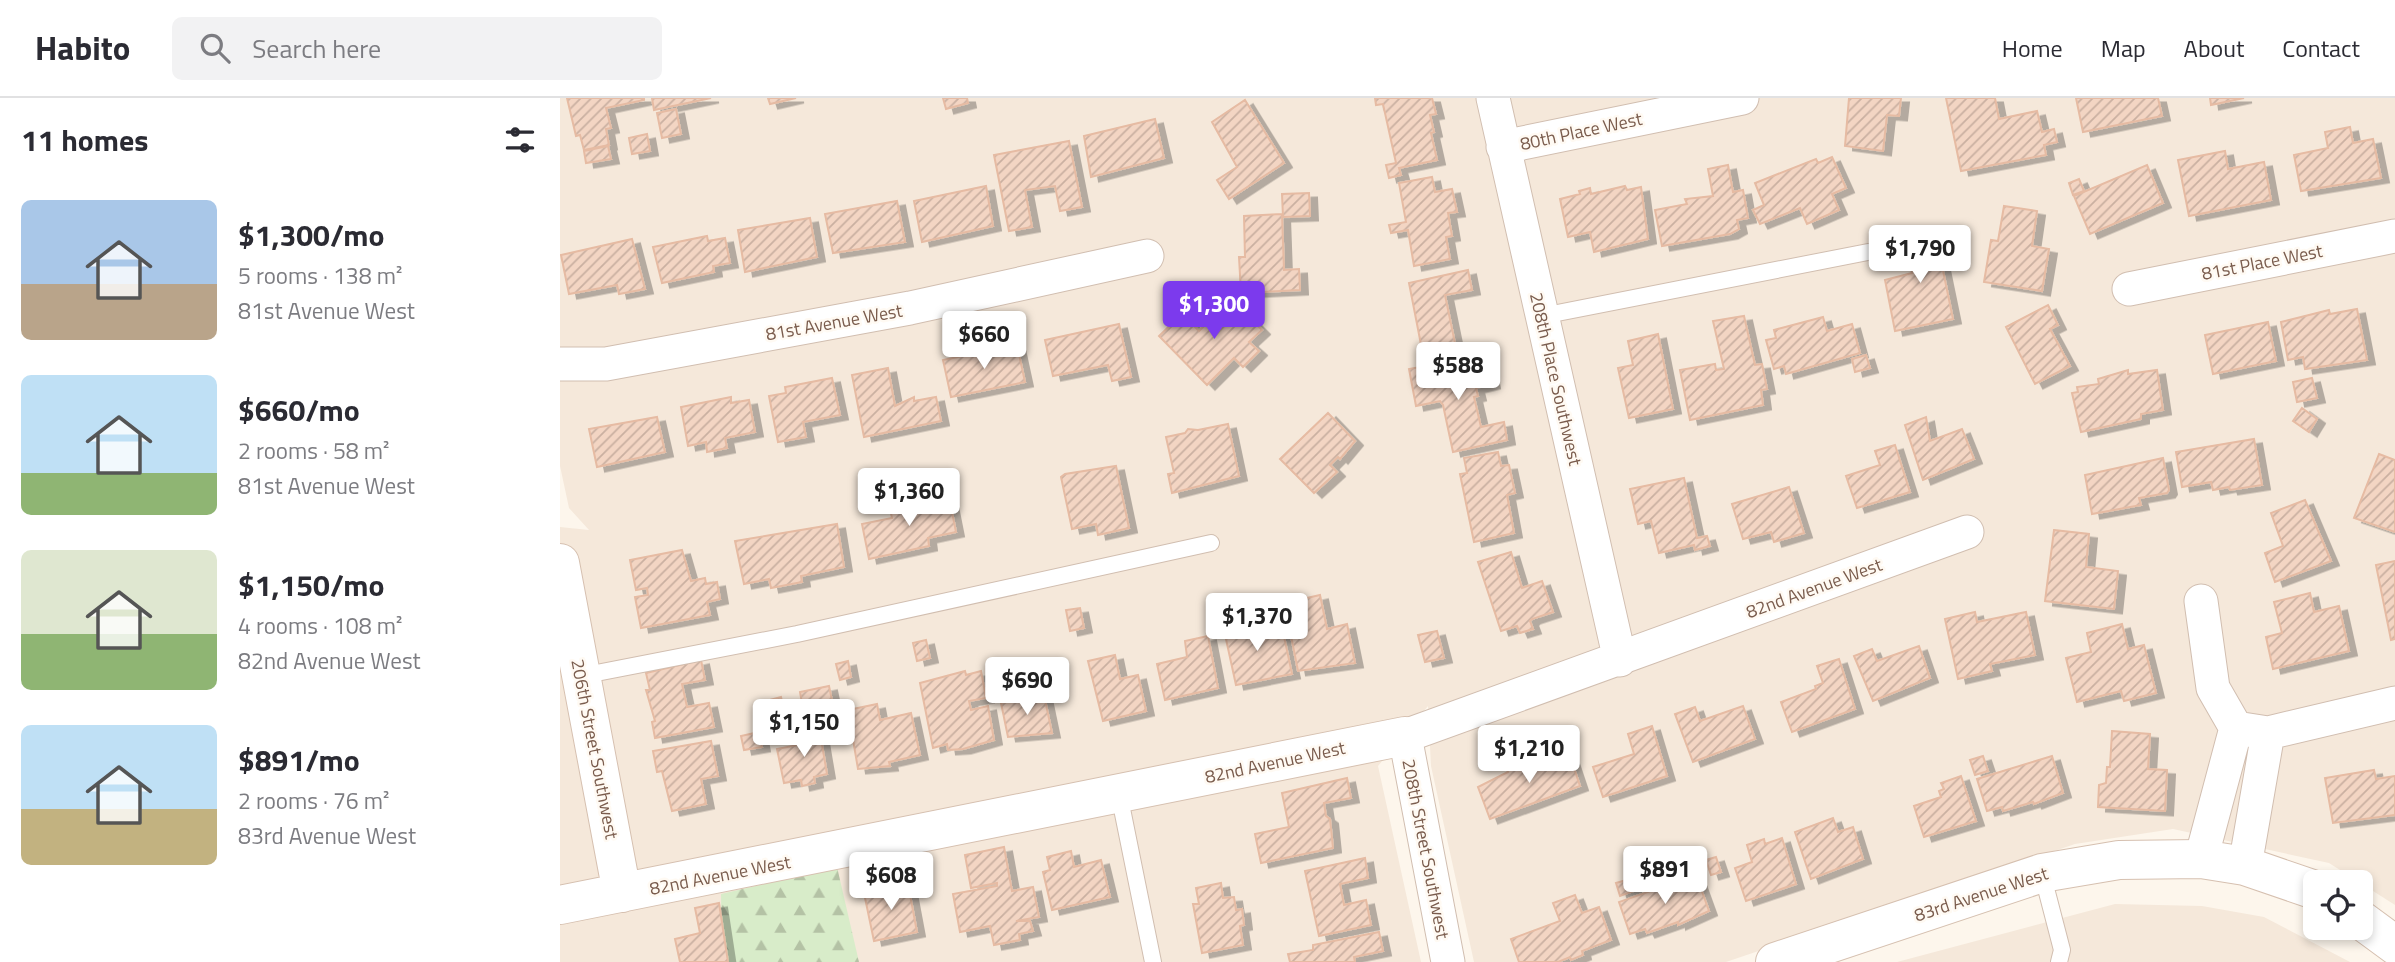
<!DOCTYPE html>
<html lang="en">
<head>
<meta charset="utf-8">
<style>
  body { margin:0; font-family:"Titillium Web",sans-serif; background:#f2f2f3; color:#2b2b33; height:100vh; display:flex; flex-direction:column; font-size:26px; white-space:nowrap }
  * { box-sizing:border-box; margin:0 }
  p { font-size:23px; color:#7c7c81 }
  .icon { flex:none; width:38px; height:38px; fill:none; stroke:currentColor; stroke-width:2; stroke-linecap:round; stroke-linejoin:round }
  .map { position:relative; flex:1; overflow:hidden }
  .drawer { display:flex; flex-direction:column; background:#fff; width:560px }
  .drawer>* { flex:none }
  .buttons { position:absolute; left:1743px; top:772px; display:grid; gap:14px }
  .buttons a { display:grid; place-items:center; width:70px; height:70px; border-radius:10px; background:#fff; box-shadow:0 4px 10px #0003; font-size:35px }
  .price { position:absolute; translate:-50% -60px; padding:0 16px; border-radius:7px; background:#fff; color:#222; font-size:23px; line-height:46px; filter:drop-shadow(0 2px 4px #0008) }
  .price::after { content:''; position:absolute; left:50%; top:42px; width:21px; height:16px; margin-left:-10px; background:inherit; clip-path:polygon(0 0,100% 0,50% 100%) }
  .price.selected { background:#7c3aed; color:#fff }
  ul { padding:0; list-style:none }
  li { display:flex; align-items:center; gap:21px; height:175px; padding:0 21px }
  li span { display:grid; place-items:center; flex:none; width:196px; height:140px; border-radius:10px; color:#555 }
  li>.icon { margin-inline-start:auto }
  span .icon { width:84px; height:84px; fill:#fffc; stroke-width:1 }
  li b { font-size:30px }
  h2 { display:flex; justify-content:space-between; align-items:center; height:84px; padding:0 21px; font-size:30px }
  header { display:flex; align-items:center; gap:42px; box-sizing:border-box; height:98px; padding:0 35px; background:#fff; border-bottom:2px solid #e1e1e2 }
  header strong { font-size:33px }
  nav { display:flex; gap:38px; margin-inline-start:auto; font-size:24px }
  .search { width:490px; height:63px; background:#f2f2f3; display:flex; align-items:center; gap:18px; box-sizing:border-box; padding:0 24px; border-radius:10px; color:#7c7c81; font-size:26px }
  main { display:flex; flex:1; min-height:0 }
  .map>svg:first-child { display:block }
</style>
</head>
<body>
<header>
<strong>Habito</strong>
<div class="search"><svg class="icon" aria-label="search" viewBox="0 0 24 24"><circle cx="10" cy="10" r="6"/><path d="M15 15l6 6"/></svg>Search here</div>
<nav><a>Home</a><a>Map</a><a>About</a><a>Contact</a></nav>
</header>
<main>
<section class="drawer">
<h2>11 homes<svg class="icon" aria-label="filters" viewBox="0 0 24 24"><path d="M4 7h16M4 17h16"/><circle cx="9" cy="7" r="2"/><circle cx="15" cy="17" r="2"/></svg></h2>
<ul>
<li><span style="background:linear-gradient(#a9c7e8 60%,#b9a48a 0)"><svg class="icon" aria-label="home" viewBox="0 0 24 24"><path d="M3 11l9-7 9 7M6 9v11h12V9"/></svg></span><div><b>$1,300/mo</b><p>5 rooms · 138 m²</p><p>81st Avenue West</p></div></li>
<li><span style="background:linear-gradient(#bfe0f5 70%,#8fb573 0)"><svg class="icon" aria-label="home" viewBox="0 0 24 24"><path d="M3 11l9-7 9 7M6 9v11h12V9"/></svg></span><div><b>$660/mo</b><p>2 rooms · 58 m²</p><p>81st Avenue West</p></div></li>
<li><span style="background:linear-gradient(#dfe7d0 60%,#8fb573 0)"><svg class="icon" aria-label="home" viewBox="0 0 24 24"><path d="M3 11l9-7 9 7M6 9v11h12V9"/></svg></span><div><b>$1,150/mo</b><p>4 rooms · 108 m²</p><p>82nd Avenue West</p></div></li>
<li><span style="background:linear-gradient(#bfe0f5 60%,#c2b280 0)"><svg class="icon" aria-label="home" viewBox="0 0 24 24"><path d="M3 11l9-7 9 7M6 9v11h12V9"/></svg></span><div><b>$891/mo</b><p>2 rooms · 76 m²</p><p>83rd Avenue West</p></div></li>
</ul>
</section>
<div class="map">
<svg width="1835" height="864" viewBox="0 0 1835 864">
  <defs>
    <pattern id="forest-firs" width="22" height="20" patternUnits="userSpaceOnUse" patternTransform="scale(1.75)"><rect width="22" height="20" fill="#d8ecc9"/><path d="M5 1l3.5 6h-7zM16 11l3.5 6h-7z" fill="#b4c2a5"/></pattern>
    <pattern id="building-hatch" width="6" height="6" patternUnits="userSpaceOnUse" patternTransform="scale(1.75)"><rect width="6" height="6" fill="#f3d5c3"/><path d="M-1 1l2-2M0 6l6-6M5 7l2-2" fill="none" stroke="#cab0a1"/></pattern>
    <filter id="shadow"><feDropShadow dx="8" dy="4.5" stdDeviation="0" flood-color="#0004"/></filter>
  </defs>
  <rect width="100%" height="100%" fill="#fdf6ec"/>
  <path fill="#f5e8da" d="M 0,0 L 1835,0 L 1835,807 L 1769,765 L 1613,731 L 1515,746 L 1166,864 L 914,864 L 871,668 L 868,608 L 818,668 L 861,864 L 0,864 L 0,429 L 29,432 L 9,410 L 0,368 Z
    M 1555,806 L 1642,808 L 1704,819 L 1790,864 L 1337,864 Z"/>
  <path fill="url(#forest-firs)" d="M 277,769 L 299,864 L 162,864 L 161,796 Z"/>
  <path fill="url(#building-hatch)" stroke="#e6bba3" stroke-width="2" filter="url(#shadow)" d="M 7,0 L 84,0 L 84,2 L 46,10 L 51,30 L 46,31 L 49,47 L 24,52 L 20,37 L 16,38 Z
    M 92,0 L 151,0 L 94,12 Z
    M 208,0 L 236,0 L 210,6 Z
    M 383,0 L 407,0 L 408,5 L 386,11 Z
    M 815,0 L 872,0 L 876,16 L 870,17 L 874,34 L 871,35 L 877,62 L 839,70 L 841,77 L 829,80 L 826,67 L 836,65 L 823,6 L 816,7 Z
    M 1289,0 L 1341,0 L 1339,18 L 1327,17 L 1323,53 L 1285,48 Z
    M 1386,0 L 1435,0 L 1439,21 L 1477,13 L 1482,34 L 1494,31 L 1497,44 L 1484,47 L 1486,57 L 1401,73 Z
    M 1516,0 L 1598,0 L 1602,18 L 1523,34 Z
    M 1650,0 L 1684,0 L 1651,7 Z
    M 685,2 L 724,65 L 669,101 L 657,82 L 677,69 L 652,24 Z
    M 116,11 L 121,36 L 102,40 L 97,15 Z
    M 595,21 L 604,60 L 531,79 L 524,38 Z
    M 1790,29 L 1793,45 L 1813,41 L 1821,80 L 1741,93 L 1734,57 L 1768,50 L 1765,34 Z
    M 87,36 L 90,53 L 72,56 L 69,40 Z
    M 509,43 L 522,109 L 500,113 L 495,88 L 465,92 L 472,129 L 449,133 L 434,57 Z
    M 48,48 L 51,61 L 26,65 L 24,53 Z
    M 1665,53 L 1668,71 L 1704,64 L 1711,102 L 1629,118 L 1618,62 Z
    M 1272,59 L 1286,90 L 1272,96 L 1279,112 L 1247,126 L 1240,110 L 1200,126 L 1193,112 L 1204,107 L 1195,85 L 1256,61 L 1258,65 Z
    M 1168,67 L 1173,94 L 1183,92 L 1188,120 L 1177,122 L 1179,131 L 1170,136 L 1102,148 L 1095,112 L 1127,106 L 1125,101 L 1153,98 L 1148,71 Z
    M 1587,67 L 1603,105 L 1530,136 L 1514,98 Z
    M 872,79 L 875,94 L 892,91 L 897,114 L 888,115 L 892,138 L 886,139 L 890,161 L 854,168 L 848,132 L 831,135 L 829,127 L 846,124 L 839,85 Z
    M 1519,81 L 1524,93 L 1513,97 L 1509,85 Z
    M 426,88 L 433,128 L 362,144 L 354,103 Z
    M 1065,88 L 1067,92 L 1081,89 L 1088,141 L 1034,154 L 1030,134 L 1008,139 L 1000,101 L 1020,96 L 1019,93 L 1030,90 L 1031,96 Z
    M 749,95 L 750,118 L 723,119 L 722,96 Z
    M 337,103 L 345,144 L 273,155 L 265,116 Z
    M 1444,108 L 1477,113 L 1472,148 L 1489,151 L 1482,193 L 1424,184 L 1431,142 L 1438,143 Z
    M 722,116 L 724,172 L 739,171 L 740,192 L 681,195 L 679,159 L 685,159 L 684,118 Z
    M 250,120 L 257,159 L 185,174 L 178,132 Z
    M 1374,129 L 1393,221 L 1335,233 L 1325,182 L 1352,175 L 1343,135 Z
    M 147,138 L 148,143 L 165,140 L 170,165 L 153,168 L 154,174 L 102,185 L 93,149 Z
    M 72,141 L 85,191 L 59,196 L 57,187 L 9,196 L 1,157 Z
    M 908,172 L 912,192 L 885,197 L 897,255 L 890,257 L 891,261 L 868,266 L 864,262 L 849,185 Z
    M 671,201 L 702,232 L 689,244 L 699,253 L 683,269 L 674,260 L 647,287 L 599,238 L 622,216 L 639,233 Z
    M 1488,207 L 1498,227 L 1490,231 L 1510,268 L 1475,286 L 1446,229 Z
    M 1797,211 L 1807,262 L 1745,271 L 1743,259 L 1728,262 L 1721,224 L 1769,212 L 1770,216 Z
    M 1184,218 L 1195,267 L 1202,266 L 1207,291 L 1201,292 L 1203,307 L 1130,322 L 1120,272 L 1155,266 L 1156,272 L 1164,271 L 1153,223 Z
    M 1263,219 L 1267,233 L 1292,226 L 1300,255 L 1226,276 L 1224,268 L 1214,271 L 1206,242 L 1216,240 L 1214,232 Z
    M 1708,224 L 1716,263 L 1653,276 L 1645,237 Z
    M 559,226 L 571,279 L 552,283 L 548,267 L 493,278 L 485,242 Z
    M 1098,236 L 1113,311 L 1069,320 L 1058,270 L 1073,267 L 1068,243 Z
    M 457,247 L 465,284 L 391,299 L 383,262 Z
    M 1306,257 L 1310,270 L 1295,274 L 1292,261 Z
    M 888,264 L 889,270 L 880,271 L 881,275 L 928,264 L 932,286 L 916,290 L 918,298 L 914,299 L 921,329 L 944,324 L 947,342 L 893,354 L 883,307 L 880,303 L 856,308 L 849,271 Z
    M 328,270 L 335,308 L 354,299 L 354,303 L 376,299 L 381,323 L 304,339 L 292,277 Z
    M 1568,272 L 1568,276 L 1597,272 L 1603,312 L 1581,316 L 1581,321 L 1521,334 L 1512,295 L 1518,294 L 1517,289 L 1539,286 L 1538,281 Z
    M 272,280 L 280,317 L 243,324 L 246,339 L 218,344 L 209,298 L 226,295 L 225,289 Z
    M 1752,280 L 1757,300 L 1737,304 L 1733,284 Z
    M 171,299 L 171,305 L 189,302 L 195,334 L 165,340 L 167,350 L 147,354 L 146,344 L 128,348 L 121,309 Z
    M 1742,310 L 1757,321 L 1749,334 L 1733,323 Z
    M 768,315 L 795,343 L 780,361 L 778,359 L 770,367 L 777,374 L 754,395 L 720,361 Z
    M 97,319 L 105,354 L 37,369 L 29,331 Z
    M 1366,319 L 1370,343 L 1402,331 L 1414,361 L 1363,382 L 1345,327 Z
    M 668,326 L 679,378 L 612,395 L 608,376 L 614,375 L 606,339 L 625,335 L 628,331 L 638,332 Z
    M 1694,341 L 1702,387 L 1670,392 L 1669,389 L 1653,392 L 1651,384 L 1622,389 L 1616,354 Z
    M 1335,347 L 1350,394 L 1297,410 L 1286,378 L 1320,367 L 1315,353 Z
    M 938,354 L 941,368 L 949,367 L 955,395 L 947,397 L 954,435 L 914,444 L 900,376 L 907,375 L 904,360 Z
    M 1819,356 L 1835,362 L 1835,434 L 1794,420 Z
    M 1603,360 L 1609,392 L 1607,395 L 1579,400 L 1581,407 L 1532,416 L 1525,377 Z
    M 556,368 L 569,430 L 538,437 L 536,426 L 512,431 L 501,379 L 505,376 Z
    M 1124,380 L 1137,440 L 1147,438 L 1150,448 L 1135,452 L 1134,447 L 1099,455 L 1091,423 L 1078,426 L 1070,391 Z
    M 1229,389 L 1244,435 L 1214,444 L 1211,434 L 1183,441 L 1172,406 Z
    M 389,399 L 396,434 L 368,440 L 369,448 L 309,461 L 302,426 L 332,420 L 330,411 Z
    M 1745,402 L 1771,463 L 1715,484 L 1705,455 L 1723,448 L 1711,415 Z
    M 277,426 L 284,469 L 241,478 L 242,484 L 211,490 L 209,481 L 184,486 L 175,443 Z
    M 1494,432 L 1529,436 L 1526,469 L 1558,473 L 1554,511 L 1485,503 Z
    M 122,452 L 131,483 L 145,480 L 146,486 L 157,484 L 160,501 L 147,504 L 150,517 L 81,530 L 75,499 L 88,497 L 87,490 L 76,492 L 70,462 Z
    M 951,454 L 962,490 L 982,483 L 993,514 L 972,521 L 970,523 L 973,531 L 960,535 L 957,528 L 941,533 L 918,464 Z
    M 1835,463 L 1835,541 L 1831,542 L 1816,467 Z
    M 1750,495 L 1754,514 L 1779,508 L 1789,553 L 1713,571 L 1706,539 L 1722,535 L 1714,504 Z
    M 760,497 L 767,531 L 787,526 L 795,565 L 738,573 L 731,538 L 744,535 L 738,502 Z
    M 520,510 L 524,530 L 510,533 L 506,512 Z
    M 1415,514 L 1417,524 L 1466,514 L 1475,557 L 1430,566 L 1432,573 L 1398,581 L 1385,521 Z
    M 678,522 L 685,533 L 718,527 L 722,529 L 732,576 L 676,587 L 664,532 L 668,531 L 667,524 Z
    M 1562,526 L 1568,551 L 1584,547 L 1596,595 L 1564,603 L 1561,593 L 1517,604 L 1506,560 L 1531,554 L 1527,535 Z
    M 877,533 L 884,560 L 865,564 L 858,537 Z
    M 648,538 L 658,590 L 605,602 L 597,566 L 627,559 L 625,543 Z
    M 366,542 L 370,560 L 357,563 L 353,545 Z
    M 1359,548 L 1370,580 L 1313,603 L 1294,558 L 1312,551 L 1317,563 Z
    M 555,557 L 560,581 L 578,577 L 586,613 L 543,623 L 528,563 Z
    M 1279,561 L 1295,611 L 1232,634 L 1221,604 L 1256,591 L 1255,588 L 1263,585 L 1257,568 Z
    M 141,562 L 145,582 L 122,586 L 127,609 L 149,605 L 154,629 L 95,640 L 92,624 L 95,623 L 86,592 L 90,592 L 86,575 Z
    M 288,563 L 291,579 L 280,582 L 276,566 Z
    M 405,573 L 406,577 L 421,573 L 426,600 L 409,603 L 411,612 L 428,608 L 434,642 L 403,651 L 388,652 L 387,646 L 373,650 L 360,585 Z
    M 269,588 L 276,622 L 246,628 L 240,594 Z
    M 484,597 L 492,635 L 448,639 L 441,605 Z
    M 221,599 L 224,613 L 209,617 L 206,603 Z
    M 317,606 L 320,622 L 351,615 L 360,657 L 329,664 L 330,668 L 298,671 L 288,612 Z
    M 1183,608 L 1195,641 L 1133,664 L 1115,616 L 1135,609 L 1140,623 Z
    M 1092,628 L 1107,678 L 1043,699 L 1033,669 L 1074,656 L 1068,636 Z
    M 259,629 L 267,676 L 254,679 L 255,685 L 242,688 L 241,682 L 224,685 L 217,651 L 243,646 L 241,633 Z
    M 1552,633 L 1590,636 L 1588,671 L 1607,672 L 1605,713 L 1538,709 L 1539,687 L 1546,685 L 1547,669 L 1550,669 Z
    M 199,634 L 202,649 L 184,652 L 181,638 Z
    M 151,643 L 158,678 L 141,681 L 146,706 L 112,713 L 102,673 L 97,674 L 93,653 Z
    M 1009,655 L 1020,688 L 930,721 L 918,689 L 948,674 L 947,671 L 976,661 L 978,666 Z
    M 1423,658 L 1428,673 L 1415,677 L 1410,662 Z
    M 1492,658 L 1503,695 L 1474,706 L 1473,704 L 1443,713 L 1442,709 L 1427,713 L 1417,681 Z
    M 1814,672 L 1816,681 L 1835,678 L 1835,717 L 1773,725 L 1765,680 Z
    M 1401,678 L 1416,723 L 1364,739 L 1354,708 L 1381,699 L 1379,693 L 1384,691 L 1381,685 Z
    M 787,680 L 791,700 L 764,705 L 766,718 L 770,721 L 773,750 L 701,765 L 695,736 L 729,729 L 722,695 Z
    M 1273,720 L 1278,734 L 1293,729 L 1303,761 L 1251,781 L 1235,734 Z
    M 1222,740 L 1236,786 L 1186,803 L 1175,770 L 1192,764 L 1187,747 L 1204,741 L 1205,746 Z
    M 444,749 L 452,793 L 473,789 L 479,819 L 456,823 L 470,823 L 473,833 L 459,836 L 460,842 L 434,847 L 430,828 L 400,834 L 393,796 L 437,788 L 437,785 L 411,790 L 405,757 Z
    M 511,753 L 514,769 L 541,762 L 550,799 L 492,812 L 483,774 L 490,772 L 487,759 Z
    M 1156,759 L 1161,774 L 1151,777 L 1146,762 Z
    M 805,760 L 808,780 L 780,786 L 784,807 L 806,802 L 811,827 L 759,838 L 745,773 Z
    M 1136,777 L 1149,813 L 1118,827 L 1118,824 L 1087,835 L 1085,831 L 1070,836 L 1059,804 Z
    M 1070,781 L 1074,793 L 1060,798 L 1056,785 Z
    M 661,785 L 663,800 L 674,799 L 676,812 L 682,811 L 684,827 L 680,828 L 683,847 L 642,855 L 633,806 L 639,806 L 636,790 Z
    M 348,786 L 357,834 L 314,843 L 304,795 Z
    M 1015,797 L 1022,815 L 1039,809 L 1051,842 L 1022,853 L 1023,857 L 1011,862 L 1010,859 L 998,864 L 959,864 L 951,841 L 1000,823 L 993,805 Z
    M 159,805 L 168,864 L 120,864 L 115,841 L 140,835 L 135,810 Z
    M 819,834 L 823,853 L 794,859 L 795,864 L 730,864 L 728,856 L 753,852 L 753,847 Z"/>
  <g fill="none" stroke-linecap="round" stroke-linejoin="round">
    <g stroke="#d1beb0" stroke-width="18">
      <path id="lane" d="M 982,218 L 1308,154
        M 21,578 L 237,536 L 651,445
        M 559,696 L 593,864
        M 1482,775 L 1502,852 L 1499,864"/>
    </g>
    <g stroke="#d1beb0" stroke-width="35">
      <path id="street" d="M 933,0 L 1060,562
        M 943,49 L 1182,0
        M 1569,191 L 1835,138
        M 0,266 L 46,266 L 350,210 L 587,158
        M 1641,503 L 1653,590 L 1676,630 L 1708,635 L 1835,605
        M 1641,761 L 1676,630
        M 1685,768 L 1708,635
        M 888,864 L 845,638 L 1407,434"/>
    </g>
    <g stroke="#d6c0b0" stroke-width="40">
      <path id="secondary" d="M 0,465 L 62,795
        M 0,807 L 845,638
        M 1801,822 L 1835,847
        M 1215,864 L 1482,775 L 1559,762 L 1641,761 L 1685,768 L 1755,792"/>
    </g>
    <use href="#lane" stroke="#fff" stroke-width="16"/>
    <use href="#street" stroke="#fff" stroke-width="33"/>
    <use href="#secondary" stroke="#fff" stroke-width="38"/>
  </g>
  <g text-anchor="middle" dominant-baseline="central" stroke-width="5" stroke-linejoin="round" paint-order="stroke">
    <g font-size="18" fill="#7a5c4d" stroke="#fffaf3">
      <text transform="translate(1021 33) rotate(-12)">80th Place West</text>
      <text transform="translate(1702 164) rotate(-11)">81st Place West</text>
      <text transform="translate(274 224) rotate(-10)">81st Avenue West</text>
      <text transform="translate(996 281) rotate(77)">208th Place Southwest</text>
      <text transform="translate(1254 490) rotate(-20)">82nd Avenue West</text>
      <text transform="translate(35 651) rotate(79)">206th Street Southwest</text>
      <text transform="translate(715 664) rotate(-12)">82nd Avenue West</text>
      <text transform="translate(866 751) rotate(79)">208th Street Southwest</text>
      <text transform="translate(160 777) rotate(-11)">82nd Avenue West</text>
      <text transform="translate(1421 796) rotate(-18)">83rd Avenue West</text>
    </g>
  </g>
</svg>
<div class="buttons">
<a><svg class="icon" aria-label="locate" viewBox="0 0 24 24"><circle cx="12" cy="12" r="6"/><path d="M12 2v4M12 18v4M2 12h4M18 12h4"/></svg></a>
</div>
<b class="price" style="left:1360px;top:187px">$1,790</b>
<b class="price selected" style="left:654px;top:243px">$1,300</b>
<b class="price" style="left:424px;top:273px">$660</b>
<b class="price" style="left:898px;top:304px">$588</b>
<b class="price" style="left:349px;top:430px">$1,360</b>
<b class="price" style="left:697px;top:555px">$1,370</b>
<b class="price" style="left:467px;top:619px">$690</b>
<b class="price" style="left:244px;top:661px">$1,150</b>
<b class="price" style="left:969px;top:687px">$1,210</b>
<b class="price" style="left:1105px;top:808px">$891</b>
<b class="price" style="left:331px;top:814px">$608</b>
</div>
</main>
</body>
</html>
